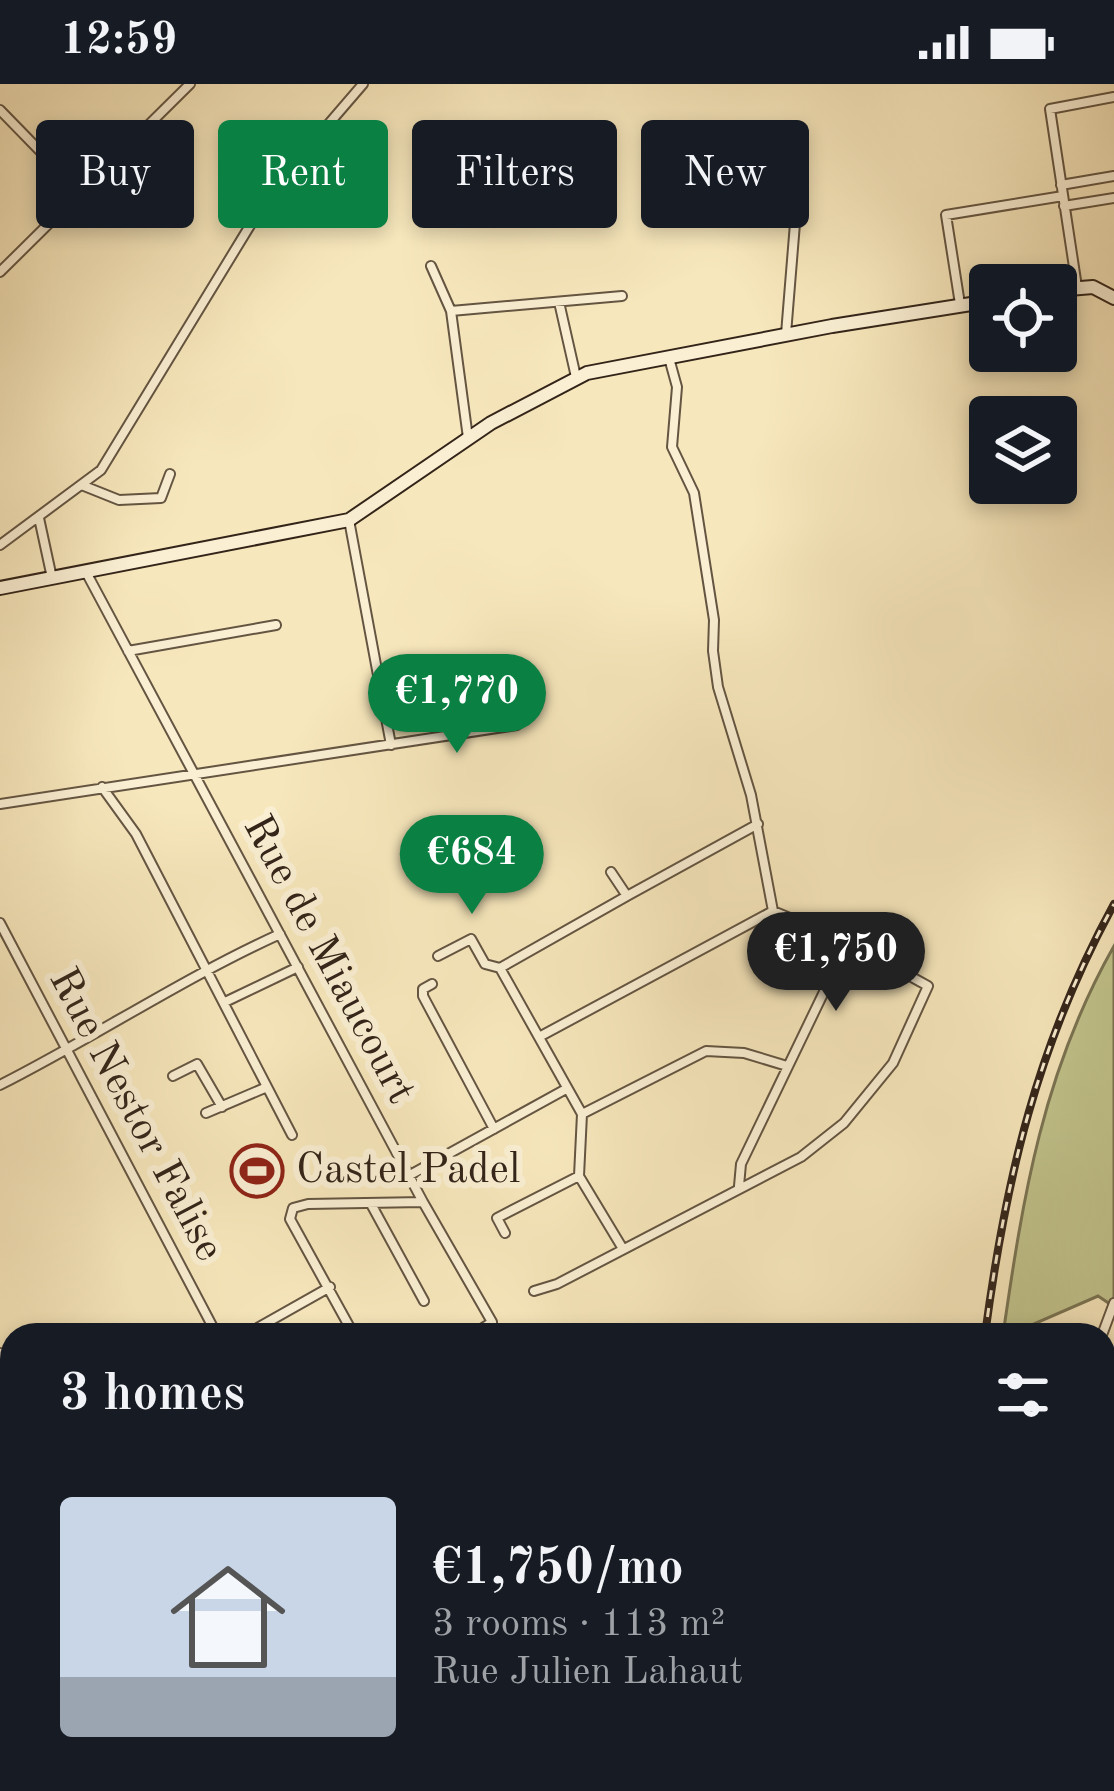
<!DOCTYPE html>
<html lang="en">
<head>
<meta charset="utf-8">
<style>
  body { margin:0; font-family:"Old Standard TT",serif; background:#242831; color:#f1f3f6; height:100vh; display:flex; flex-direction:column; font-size:45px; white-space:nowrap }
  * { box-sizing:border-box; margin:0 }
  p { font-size:39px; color:#9ea1a6 }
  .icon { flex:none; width:66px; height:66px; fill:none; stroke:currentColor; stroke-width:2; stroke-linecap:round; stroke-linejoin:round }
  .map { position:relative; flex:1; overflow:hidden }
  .sheet { position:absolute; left:0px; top:1239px; width:1116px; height:468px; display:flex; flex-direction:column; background:#171b24; border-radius:36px 36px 0 0; box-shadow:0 6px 18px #0003 }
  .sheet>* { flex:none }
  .guide { position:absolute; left:36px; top:36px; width:1044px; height:108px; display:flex; gap:24px }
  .buttons { position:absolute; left:969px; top:180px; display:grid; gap:24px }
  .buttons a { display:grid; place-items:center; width:108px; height:108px; border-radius:12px; background:#171b24; box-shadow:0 6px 18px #0003; font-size:60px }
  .price { position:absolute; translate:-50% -102px; padding:0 27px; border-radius:42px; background:#0b8043; color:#fff; font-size:39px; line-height:78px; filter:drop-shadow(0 3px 6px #0008) }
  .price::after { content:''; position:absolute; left:50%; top:72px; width:36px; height:27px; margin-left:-18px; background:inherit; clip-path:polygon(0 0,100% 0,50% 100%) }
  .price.current { background:#222; color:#fff }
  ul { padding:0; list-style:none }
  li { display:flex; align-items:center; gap:36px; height:300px; padding:0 60px }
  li+li { border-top:3px solid #363941 }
  li span { display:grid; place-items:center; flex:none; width:336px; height:240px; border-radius:12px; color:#555 }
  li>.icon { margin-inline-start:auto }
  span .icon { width:144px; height:144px; fill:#fffc; stroke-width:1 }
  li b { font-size:51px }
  h2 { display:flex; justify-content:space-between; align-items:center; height:144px; padding:0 60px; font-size:51px }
  .tag { padding:0 42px; border-radius:12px; background:#171b24; box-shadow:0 6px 18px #0003; font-size:42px; line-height:108px }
  .tag.current { background:#0b8043; color:#fff }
  .status { display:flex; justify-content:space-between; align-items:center; height:84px; padding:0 60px; background:#171b24; direction:ltr }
  .status svg { height:33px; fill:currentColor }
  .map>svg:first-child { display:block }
</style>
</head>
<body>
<div class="status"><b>12:59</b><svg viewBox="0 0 49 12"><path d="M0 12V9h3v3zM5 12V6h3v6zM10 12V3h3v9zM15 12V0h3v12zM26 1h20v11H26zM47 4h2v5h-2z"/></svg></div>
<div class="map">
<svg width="1114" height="1707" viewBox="0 0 1114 1707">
  <rect width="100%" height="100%" fill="#f7e7bc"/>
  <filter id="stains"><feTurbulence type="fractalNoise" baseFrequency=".00167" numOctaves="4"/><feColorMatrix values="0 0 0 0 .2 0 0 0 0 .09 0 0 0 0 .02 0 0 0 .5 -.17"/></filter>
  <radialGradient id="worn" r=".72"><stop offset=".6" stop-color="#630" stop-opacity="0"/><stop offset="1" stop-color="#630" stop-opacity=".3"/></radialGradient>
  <path fill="#c2c48d" stroke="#7a7453" stroke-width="3" d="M 1114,862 L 1114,1216 L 1110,1220 L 1098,1212 L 1029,1242 L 1027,1251 L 1003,1251 C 1023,1112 1043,987 1114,862 Z
    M 1104,1589 L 1114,1595 L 1114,1707 L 985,1707 L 985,1695 L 1104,1695 Z
    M 400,1695 L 601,1695 L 655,1707 L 358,1707 Z"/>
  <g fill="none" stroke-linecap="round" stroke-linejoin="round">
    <g stroke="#645542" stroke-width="12">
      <path id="street" d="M 0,26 L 80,108
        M 1061,101 L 1114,92
        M 1064,122 L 1114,114
        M 431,182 L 451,227 L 468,354
        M 0,188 L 190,0
        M 1077,203 L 1050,25 L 1114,13
        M 559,218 L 576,293
        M 960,220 L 946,131 L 1063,112
        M 451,227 L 622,212
        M 786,250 L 796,127 L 795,78
        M 669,274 L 677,303 L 672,363 L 694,409 L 714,536 L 713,567 L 718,603 L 751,711 L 773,827
        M 84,402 L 119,416 L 161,414 L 170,390
        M 39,434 L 52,494
        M 349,436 L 391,661
        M 0,461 L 101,386 L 271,107 L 363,0
        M 86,488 L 423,1118 L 492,1238 L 472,1251
        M 128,567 L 276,541
        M 102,703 L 136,750 L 292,1051
        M 0,720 L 517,641
        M 627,812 L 758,740
        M 0,839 L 217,1251
        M 438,872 L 471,855 L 485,880 L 500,884
        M 500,884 L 582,1030 L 579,1092 L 623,1165
        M 500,884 L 627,812 L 611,788
        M 432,900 L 423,905 L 423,912 L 494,1045
        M 225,918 L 298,883
        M 173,992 L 197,980 L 222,1023
        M 0,1001 C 95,953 183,894 280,850
        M 206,1029 L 267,1003
        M 582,1030 L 706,967 L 744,969 L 787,982
        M 410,1091 L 566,1005
        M 739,1102 L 741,1080 L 848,858
        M 371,1120 L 424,1217
        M 505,1149 L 497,1134 L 579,1092
        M 534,1207 L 557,1200 L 801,1073 L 844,1039 L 893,979 L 928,902 L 848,858 L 773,827 L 539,953
        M 245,1251 L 330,1203
        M 354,1251 L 290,1135 L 293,1124 L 308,1120 L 423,1118
        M 1102,1251 L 1114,1219
        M 0,1269 L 12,1298
        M 1104,1281 L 1114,1309
        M 0,1351 L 12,1349
        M 1104,1481 L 1114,1458
        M 0,1666 L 12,1661
        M 286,1707 L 287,1695
        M 956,1707 L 957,1695
        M 963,1707 L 969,1695"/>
    </g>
    <g stroke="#332419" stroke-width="16">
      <path id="secondary" d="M 1056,206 L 1093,203 L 1114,214
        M 0,504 L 349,436 L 491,339 L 587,289 L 832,242 L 990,217"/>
    </g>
    <use href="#street" stroke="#faefd3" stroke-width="8"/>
    <use href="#secondary" stroke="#faefd3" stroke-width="12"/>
    <g stroke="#332419" stroke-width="8">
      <path id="rail" d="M 985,1251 C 1006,1093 1037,961 1114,820
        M 928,1707 L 930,1695"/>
    </g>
    <use href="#rail" stroke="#faefd3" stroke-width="3" stroke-dasharray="9" stroke-linecap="butt"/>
  </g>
  <defs>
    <g id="stadium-ring" transform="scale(2.7)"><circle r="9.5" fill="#faefd3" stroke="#8f2418" stroke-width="1.5"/><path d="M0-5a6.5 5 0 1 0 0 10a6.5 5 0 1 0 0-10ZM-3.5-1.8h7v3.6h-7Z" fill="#8f2418"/></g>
  </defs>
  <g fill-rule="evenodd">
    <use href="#stadium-ring" x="257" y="1087"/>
  </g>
  <g text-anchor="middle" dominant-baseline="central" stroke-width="12" stroke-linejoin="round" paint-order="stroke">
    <g font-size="42" fill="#332419" stroke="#faefd3">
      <text transform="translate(328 876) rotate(62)">Rue de Miaucourt</text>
      <text transform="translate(135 1031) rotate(62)">Rue Nestor Falise</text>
    </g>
    <g font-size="42" fill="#332419" stroke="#faefd3" text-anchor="start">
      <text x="296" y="1087">Castel Padel</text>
    </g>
  </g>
  <rect width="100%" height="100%" filter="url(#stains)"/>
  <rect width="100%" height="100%" fill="url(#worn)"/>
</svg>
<div class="buttons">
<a><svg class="icon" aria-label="locate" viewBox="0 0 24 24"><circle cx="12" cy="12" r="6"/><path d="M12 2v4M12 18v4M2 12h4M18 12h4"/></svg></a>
<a><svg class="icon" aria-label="layers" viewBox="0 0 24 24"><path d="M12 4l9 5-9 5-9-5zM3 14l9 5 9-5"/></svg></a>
</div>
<b class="price" style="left:457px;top:672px">€1,770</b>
<b class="price" style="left:472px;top:833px">€684</b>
<b class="price current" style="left:836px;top:930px">€1,750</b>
<div class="guide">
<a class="tag">Buy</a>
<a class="tag current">Rent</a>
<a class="tag">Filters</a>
<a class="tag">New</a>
</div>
<section class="sheet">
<h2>3 homes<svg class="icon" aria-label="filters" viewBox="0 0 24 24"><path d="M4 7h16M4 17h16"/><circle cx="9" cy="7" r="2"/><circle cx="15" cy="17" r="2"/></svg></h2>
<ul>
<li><span style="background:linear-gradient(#c9d6e8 75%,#9aa5b1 0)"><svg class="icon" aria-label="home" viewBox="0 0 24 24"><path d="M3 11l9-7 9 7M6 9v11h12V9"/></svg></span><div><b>€1,750/mo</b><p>3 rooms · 113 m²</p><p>Rue Julien Lahaut</p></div></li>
</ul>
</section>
</div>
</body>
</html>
